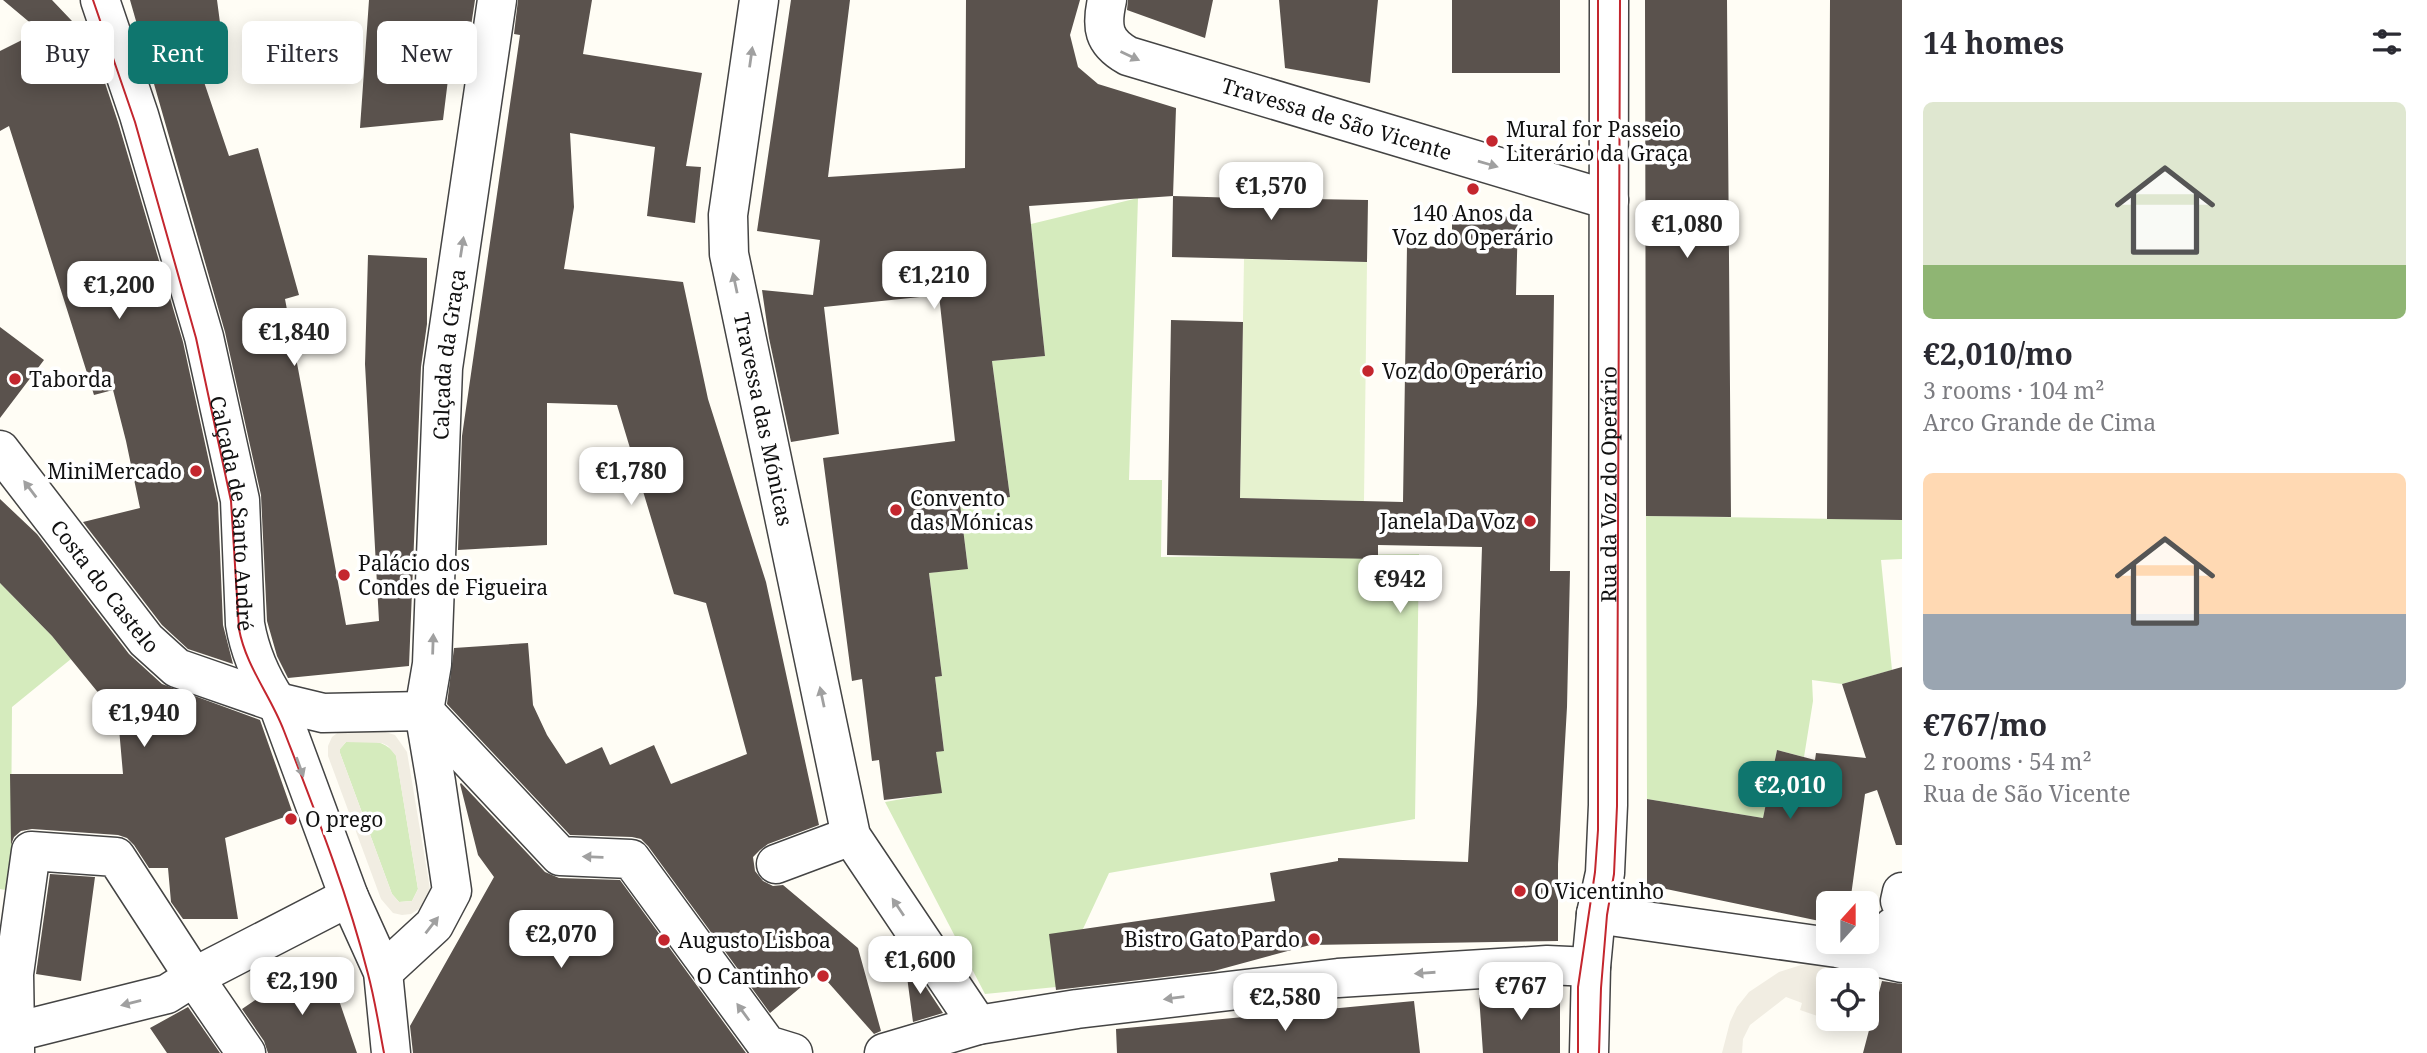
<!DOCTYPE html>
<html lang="en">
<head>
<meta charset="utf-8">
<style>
  body { margin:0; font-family:"Noto Serif",serif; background:#f7f7f7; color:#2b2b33; height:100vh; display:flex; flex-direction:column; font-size:26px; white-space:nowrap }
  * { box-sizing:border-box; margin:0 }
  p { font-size:23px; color:#7c7c81 }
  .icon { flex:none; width:38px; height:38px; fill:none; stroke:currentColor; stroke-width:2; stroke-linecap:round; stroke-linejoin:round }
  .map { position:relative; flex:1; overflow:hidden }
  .sheet { display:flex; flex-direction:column; background:#fff; width:525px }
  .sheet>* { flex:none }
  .banner { position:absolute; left:21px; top:21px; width:665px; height:63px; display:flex; gap:14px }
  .needle { width:46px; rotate:21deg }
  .controls { position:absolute; left:1816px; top:891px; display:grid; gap:14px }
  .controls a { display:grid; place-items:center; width:63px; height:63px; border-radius:10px; background:#fff; box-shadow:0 4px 18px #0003; font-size:35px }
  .price { position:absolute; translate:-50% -60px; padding:0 16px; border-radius:14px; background:#fff; color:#222; font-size:23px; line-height:46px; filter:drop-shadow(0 2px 4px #0008) }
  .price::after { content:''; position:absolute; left:50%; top:42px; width:21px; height:16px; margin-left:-10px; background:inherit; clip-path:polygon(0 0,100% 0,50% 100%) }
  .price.selected { background:#0f766e; color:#fff }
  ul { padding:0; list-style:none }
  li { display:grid; align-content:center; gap:14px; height:371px; padding:0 21px }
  li span { display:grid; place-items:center; height:217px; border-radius:10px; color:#555 }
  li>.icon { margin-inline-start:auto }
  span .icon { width:126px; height:126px; fill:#fffc; stroke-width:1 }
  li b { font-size:30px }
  h2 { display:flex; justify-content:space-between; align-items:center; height:84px; padding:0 21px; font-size:30px }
  .tag { padding:0 24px; border-radius:10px; background:#fff; box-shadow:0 4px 18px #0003; font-size:24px; line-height:63px }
  .tag.selected { background:#0f766e; color:#fff }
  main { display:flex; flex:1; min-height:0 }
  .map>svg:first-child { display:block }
</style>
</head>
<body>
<main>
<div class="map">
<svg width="1902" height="1053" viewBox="0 0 1902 1053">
  <rect width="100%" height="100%" fill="#fffdf5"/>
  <path fill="#d5ebbd" d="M 1138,198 L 1129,480 L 1162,480 L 1161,557 L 1419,554 L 1415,819 L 1109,873 L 1056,987 L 985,994 L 885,802 L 941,792 L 936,752 L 944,750 L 935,677 L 942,676 L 929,573 L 968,568 L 960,504 L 1010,497 L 992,361 L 1045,356 L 1031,224 Z
    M 1646,516 L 1902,520 L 1902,559 L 1881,560 L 1892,670 L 1842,684 L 1812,680 L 1813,701 L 1804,757 L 1777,750 L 1763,818 L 1647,799 Z
    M 0,583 L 52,636 L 71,659 L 12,707 L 11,838 L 21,893 L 0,889 Z
    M 346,742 C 365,740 384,738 396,755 L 418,889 L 412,901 L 399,902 L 392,894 L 340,753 L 340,749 Z"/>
  <path fill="#e6f2cf" d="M 1244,259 L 1367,262 L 1364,501 L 1240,498 Z"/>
  <path fill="#f1ede2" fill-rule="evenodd" d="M 376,729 L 395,735 L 407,752 L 430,889 L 425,905 L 411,914 L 402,915 L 393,913 L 381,899 L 328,756 L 328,746 L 332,737 L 340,731 ZM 346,742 L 382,743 L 388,746 L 396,756 L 418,889 L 412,901 L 399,902 L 392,894 L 340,753 L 340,749 Z
    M 1826,962 L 1872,971 L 1870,976 L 1845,969 L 1841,980 L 1829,980 L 1829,1020 L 1800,1010 L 1802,1003 L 1786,997 L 1750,1025 L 1743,1039 L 1742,1053 L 1722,1053 L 1730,1022 L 1737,1007 L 1749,992 L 1779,972 L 1801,965 Z"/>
  <path fill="#5a524d" d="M 3,0 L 52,0 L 91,41 L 118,122 L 183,342 L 218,503 L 223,625 L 233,664 L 188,649 L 162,625 L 83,522 L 140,508 L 126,441 L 113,390 L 94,395 L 9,126 L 0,131 L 0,51 L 40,31 Z
    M 130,0 L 217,0 L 226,68 L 202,76 L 229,156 L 258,148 L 299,295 L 285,299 L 346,625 L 379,621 L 365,364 L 368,255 L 427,258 L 427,324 L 421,367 L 409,666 L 288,678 L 277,656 L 267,621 L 261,495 L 225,332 Z
    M 369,0 L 475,0 L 471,26 L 455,23 L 443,120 L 360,128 Z
    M 518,0 L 592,0 L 583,54 L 702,73 L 686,166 L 701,167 L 695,223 L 647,216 L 655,147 L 570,133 L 574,207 L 564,269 L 683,282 L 708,399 L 766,582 L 819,825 L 768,844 L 760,850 L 753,857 L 755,871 L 763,881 L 773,886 L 783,885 L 858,948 L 881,1031 L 874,1034 L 819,972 L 770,1013 L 648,846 L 641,839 L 632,837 L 570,835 L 447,704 L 454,648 L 528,643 L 533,705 L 547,735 L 566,764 L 602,747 L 610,765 L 654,745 L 671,784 L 747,754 L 706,603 L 674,594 L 617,405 L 547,403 L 547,545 L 458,550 L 462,436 L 520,35 L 514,34 Z
    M 791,0 L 850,0 L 828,177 L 965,168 L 966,0 L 1080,0 L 1070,35 L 1078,67 L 1098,84 L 1176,108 L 1173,196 L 1029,206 L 1045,356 L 992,361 L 1010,497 L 960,504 L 968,569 L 929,573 L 942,676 L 935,677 L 944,751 L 936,752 L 942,793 L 884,800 L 879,760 L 872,761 L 862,679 L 852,681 L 823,458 L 955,441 L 939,295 L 824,307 L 839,434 L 791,442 L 769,338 L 762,290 L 813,295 L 820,240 L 757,231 Z
    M 1128,0 L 1213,0 L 1205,38 L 1127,10 Z
    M 1279,0 L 1378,0 L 1370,83 L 1285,68 Z
    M 1452,0 L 1560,0 L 1560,73 L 1452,73 Z
    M 1645,0 L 1727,0 L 1731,517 L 1646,516 Z
    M 1830,0 L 1902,0 L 1902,520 L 1827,519 Z
    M 1240,167 L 1311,169 L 1310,199 L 1368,200 L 1367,262 L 1172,257 L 1173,196 L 1240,198 Z
    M 1452,215 L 1518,217 L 1516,295 L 1554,295 L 1550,571 L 1570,571 L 1567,707 L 1558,864 L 1558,941 L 1310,945 L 1214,971 L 1056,990 L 1049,934 L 1275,901 L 1270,873 L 1338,861 L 1338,858 L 1468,862 L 1477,704 L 1482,547 L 1378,545 L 1378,559 L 1167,555 L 1171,320 L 1243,322 L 1240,498 L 1403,502 L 1407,246 L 1452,247 Z
    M 0,327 L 44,360 L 0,418 Z
    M 0,499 L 37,534 L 129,654 L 162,684 L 260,720 L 293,814 L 225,838 L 238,919 L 183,919 L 171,902 L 168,868 L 149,868 L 134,845 L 127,838 L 118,835 L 32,829 L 21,831 L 14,837 L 11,845 L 10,774 L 123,774 L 118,717 L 52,636 L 0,583 Z
    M 1902,667 L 1902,845 L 1896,845 L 1877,790 L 1865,794 L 1850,903 L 1829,903 L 1829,923 L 1647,885 L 1647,799 L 1763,818 L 1777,750 L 1815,760 L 1816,753 L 1866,758 L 1842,684 Z
    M 461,783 L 545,872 L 559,878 L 620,880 L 746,1053 L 413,1053 L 410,1026 L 494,877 L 478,855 L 460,784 Z
    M 50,874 L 95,877 L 81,981 L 36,974 Z
    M 904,954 L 943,1013 L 913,1022 Z
    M 328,968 L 357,1053 L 268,1053 L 264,1041 L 242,1009 L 279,984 Z
    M 1882,981 L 1902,984 L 1902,1053 L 1863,1053 Z
    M 1558,988 L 1560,988 L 1560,1053 L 1483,1053 L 1479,995 Z
    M 1414,1001 L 1420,1053 L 1117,1053 L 1116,1029 Z
    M 188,1007 L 220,1053 L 167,1053 L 150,1028 Z"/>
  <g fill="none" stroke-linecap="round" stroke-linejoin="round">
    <g stroke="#444" stroke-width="41">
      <g id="minor">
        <path id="s1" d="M 100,0 L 139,115 L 204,337 L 240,500 L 245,624 C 250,653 261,678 277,702 L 349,897 L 383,972 L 391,1053"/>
        <path id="s2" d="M 759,0 L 728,215 L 729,254 L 851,836 L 978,1025"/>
        <path id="s3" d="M 1107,0 C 1101,27 1103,42 1128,56 L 1609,200"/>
        <path id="s4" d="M 0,450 L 146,640 L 177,668 L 269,700 L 323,713 L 424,711"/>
        <path d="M 424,711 L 560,856 L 631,859 L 767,1045 L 793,1053"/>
        <path d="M 776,864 L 851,836"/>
        <path d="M 1902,892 L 1900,901 L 1902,902"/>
        <path d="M 1596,914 L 1837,948 L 1902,963"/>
        <path d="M 1876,956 L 1893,927 L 1902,930"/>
        <path id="s5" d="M 383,972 L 434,925 L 452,891 L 436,782 L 424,711 L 432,664 L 443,368 L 497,0"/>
        <path d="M 15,1032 L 14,974 L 31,851 L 116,857 L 194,977 L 246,1053"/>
        <path d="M 15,1053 L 15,1032 L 167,994 L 194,977 L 349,897"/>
        <path d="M 884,1053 L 978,1025 L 1077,1009 L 1338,978 L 1547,965 L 1591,967"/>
        <path id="s6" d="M 1589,1053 L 1591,967 L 1596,914 L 1605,873 L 1608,805 L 1609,0"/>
      </g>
    </g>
    <use href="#minor" stroke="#fff" stroke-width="38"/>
    <path stroke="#c4262e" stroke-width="2" d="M 93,0 L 135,122 L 196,338 L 231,501 L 239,629 C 246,667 271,696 284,731 C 315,811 347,891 368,974 C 375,1000 379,1027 384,1053
      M 1578,1053 L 1578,987 L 1595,872 L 1598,830 L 1598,0
      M 1599,1053 L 1601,988 L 1607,915 L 1614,874 L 1617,806 L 1620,0"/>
  </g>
  <defs><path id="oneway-solid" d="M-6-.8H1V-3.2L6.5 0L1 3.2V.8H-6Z" transform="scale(1.75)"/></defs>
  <g fill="#a0a0a0">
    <use href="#oneway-solid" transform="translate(1130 56) rotate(25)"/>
    <use href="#oneway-solid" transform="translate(751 57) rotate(-82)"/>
    <use href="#oneway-solid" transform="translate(1488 164) rotate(16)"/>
    <use href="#oneway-solid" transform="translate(462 247) rotate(-81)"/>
    <use href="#oneway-solid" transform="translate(735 283) rotate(-102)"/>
    <use href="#oneway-solid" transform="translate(30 489) rotate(-127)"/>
    <use href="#oneway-solid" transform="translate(433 644) rotate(-88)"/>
    <use href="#oneway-solid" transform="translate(822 697) rotate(-102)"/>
    <use href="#oneway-solid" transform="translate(300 767) rotate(70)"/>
    <use href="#oneway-solid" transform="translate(593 857) rotate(-178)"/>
    <use href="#oneway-solid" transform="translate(898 907) rotate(-124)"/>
    <use href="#oneway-solid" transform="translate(432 925) rotate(-52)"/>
    <use href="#oneway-solid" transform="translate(1425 973) rotate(176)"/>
    <use href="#oneway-solid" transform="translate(1174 998) rotate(173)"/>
    <use href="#oneway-solid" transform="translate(131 1003) rotate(166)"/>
    <use href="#oneway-solid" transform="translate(743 1012) rotate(-126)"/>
  </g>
  <g fill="#c4262e" stroke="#fff" stroke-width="2.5">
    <circle cx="1492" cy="141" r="7"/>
    <circle cx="1473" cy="189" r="7"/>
    <circle cx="1368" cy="371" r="7"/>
    <circle cx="15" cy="379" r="7"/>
    <circle cx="196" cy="471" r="7"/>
    <circle cx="896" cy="510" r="7"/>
    <circle cx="1530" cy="521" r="7"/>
    <circle cx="344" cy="575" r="7"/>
    <circle cx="291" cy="819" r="7"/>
    <circle cx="1520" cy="891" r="7"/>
    <circle cx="1314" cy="939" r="7"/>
    <circle cx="664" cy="940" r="7"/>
    <circle cx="823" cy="976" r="7"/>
  </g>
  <g text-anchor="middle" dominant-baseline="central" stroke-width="7" stroke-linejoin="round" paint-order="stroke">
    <g font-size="21" fill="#111" stroke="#fff">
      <text stroke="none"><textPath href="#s3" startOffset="284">Travessa de São Vicente</textPath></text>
      <text stroke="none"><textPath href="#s5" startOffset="648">Calçada da Graça</textPath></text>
      <text stroke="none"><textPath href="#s2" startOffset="425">Travessa das Mónicas</textPath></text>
      <text stroke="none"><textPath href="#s6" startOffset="570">Rua da Voz do Operário</textPath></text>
      <text stroke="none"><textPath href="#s1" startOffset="532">Calçada de Santo André</textPath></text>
      <text stroke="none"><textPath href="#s4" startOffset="172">Costa do Castelo</textPath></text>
    </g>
    <g font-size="21" fill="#111" stroke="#fff" text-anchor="start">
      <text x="1506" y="129">Mural for Passeio<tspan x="1506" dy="24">Literário da Graça</tspan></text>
      <text x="1473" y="213" text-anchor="middle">140 Anos da<tspan x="1473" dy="24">Voz do Operário</tspan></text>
      <text x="1382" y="371">Voz do Operário</text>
      <text x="29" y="379">Taborda</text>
      <text x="182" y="471" text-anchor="end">MiniMercado</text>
      <text x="910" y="498">Convento<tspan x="910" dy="24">das Mónicas</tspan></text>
      <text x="1516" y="521" text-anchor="end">Janela Da Voz</text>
      <text x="358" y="563">Palácio dos<tspan x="358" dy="24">Condes de Figueira</tspan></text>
      <text x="305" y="819">O prego</text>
      <text x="1534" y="891">O Vicentinho</text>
      <text x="1300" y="939" text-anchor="end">Bistro Gato Pardo</text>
      <text x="678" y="940">Augusto Lisboa</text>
      <text x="809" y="976" text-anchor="end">O Cantinho</text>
    </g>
  </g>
</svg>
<div class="controls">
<a><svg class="needle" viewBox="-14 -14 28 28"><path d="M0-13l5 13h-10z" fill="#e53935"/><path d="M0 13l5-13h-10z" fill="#7c7c81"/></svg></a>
<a><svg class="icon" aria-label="locate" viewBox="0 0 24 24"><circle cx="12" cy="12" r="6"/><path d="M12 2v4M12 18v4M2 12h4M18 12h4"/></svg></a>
</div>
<b class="price" style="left:1271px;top:222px">€1,570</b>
<b class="price" style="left:1687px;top:260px">€1,080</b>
<b class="price" style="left:934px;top:311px">€1,210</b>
<b class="price" style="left:119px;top:321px">€1,200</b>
<b class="price" style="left:294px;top:368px">€1,840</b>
<b class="price" style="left:631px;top:507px">€1,780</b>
<b class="price" style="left:1400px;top:615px">€942</b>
<b class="price" style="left:144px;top:749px">€1,940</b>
<b class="price selected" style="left:1790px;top:821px">€2,010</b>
<b class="price" style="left:561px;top:970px">€2,070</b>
<b class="price" style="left:920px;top:996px">€1,600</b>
<b class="price" style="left:302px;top:1017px">€2,190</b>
<b class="price" style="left:1521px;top:1022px">€767</b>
<b class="price" style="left:1285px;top:1033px">€2,580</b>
<div class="banner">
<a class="tag">Buy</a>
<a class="tag selected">Rent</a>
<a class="tag">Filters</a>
<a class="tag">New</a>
</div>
</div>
<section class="sheet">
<h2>14 homes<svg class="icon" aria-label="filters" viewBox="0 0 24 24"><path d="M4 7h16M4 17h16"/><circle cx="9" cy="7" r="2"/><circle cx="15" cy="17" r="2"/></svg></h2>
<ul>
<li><span style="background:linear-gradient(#dfe7d0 75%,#8fb573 0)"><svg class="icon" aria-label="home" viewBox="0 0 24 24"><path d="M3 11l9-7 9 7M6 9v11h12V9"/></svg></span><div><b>€2,010/mo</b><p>3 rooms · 104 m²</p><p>Arco Grande de Cima</p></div></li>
<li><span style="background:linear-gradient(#ffd9b3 65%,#9aa5b1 0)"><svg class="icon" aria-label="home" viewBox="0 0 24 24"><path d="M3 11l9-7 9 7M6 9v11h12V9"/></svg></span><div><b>€767/mo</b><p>2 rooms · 54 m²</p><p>Rua de São Vicente</p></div></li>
</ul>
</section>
</main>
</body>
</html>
